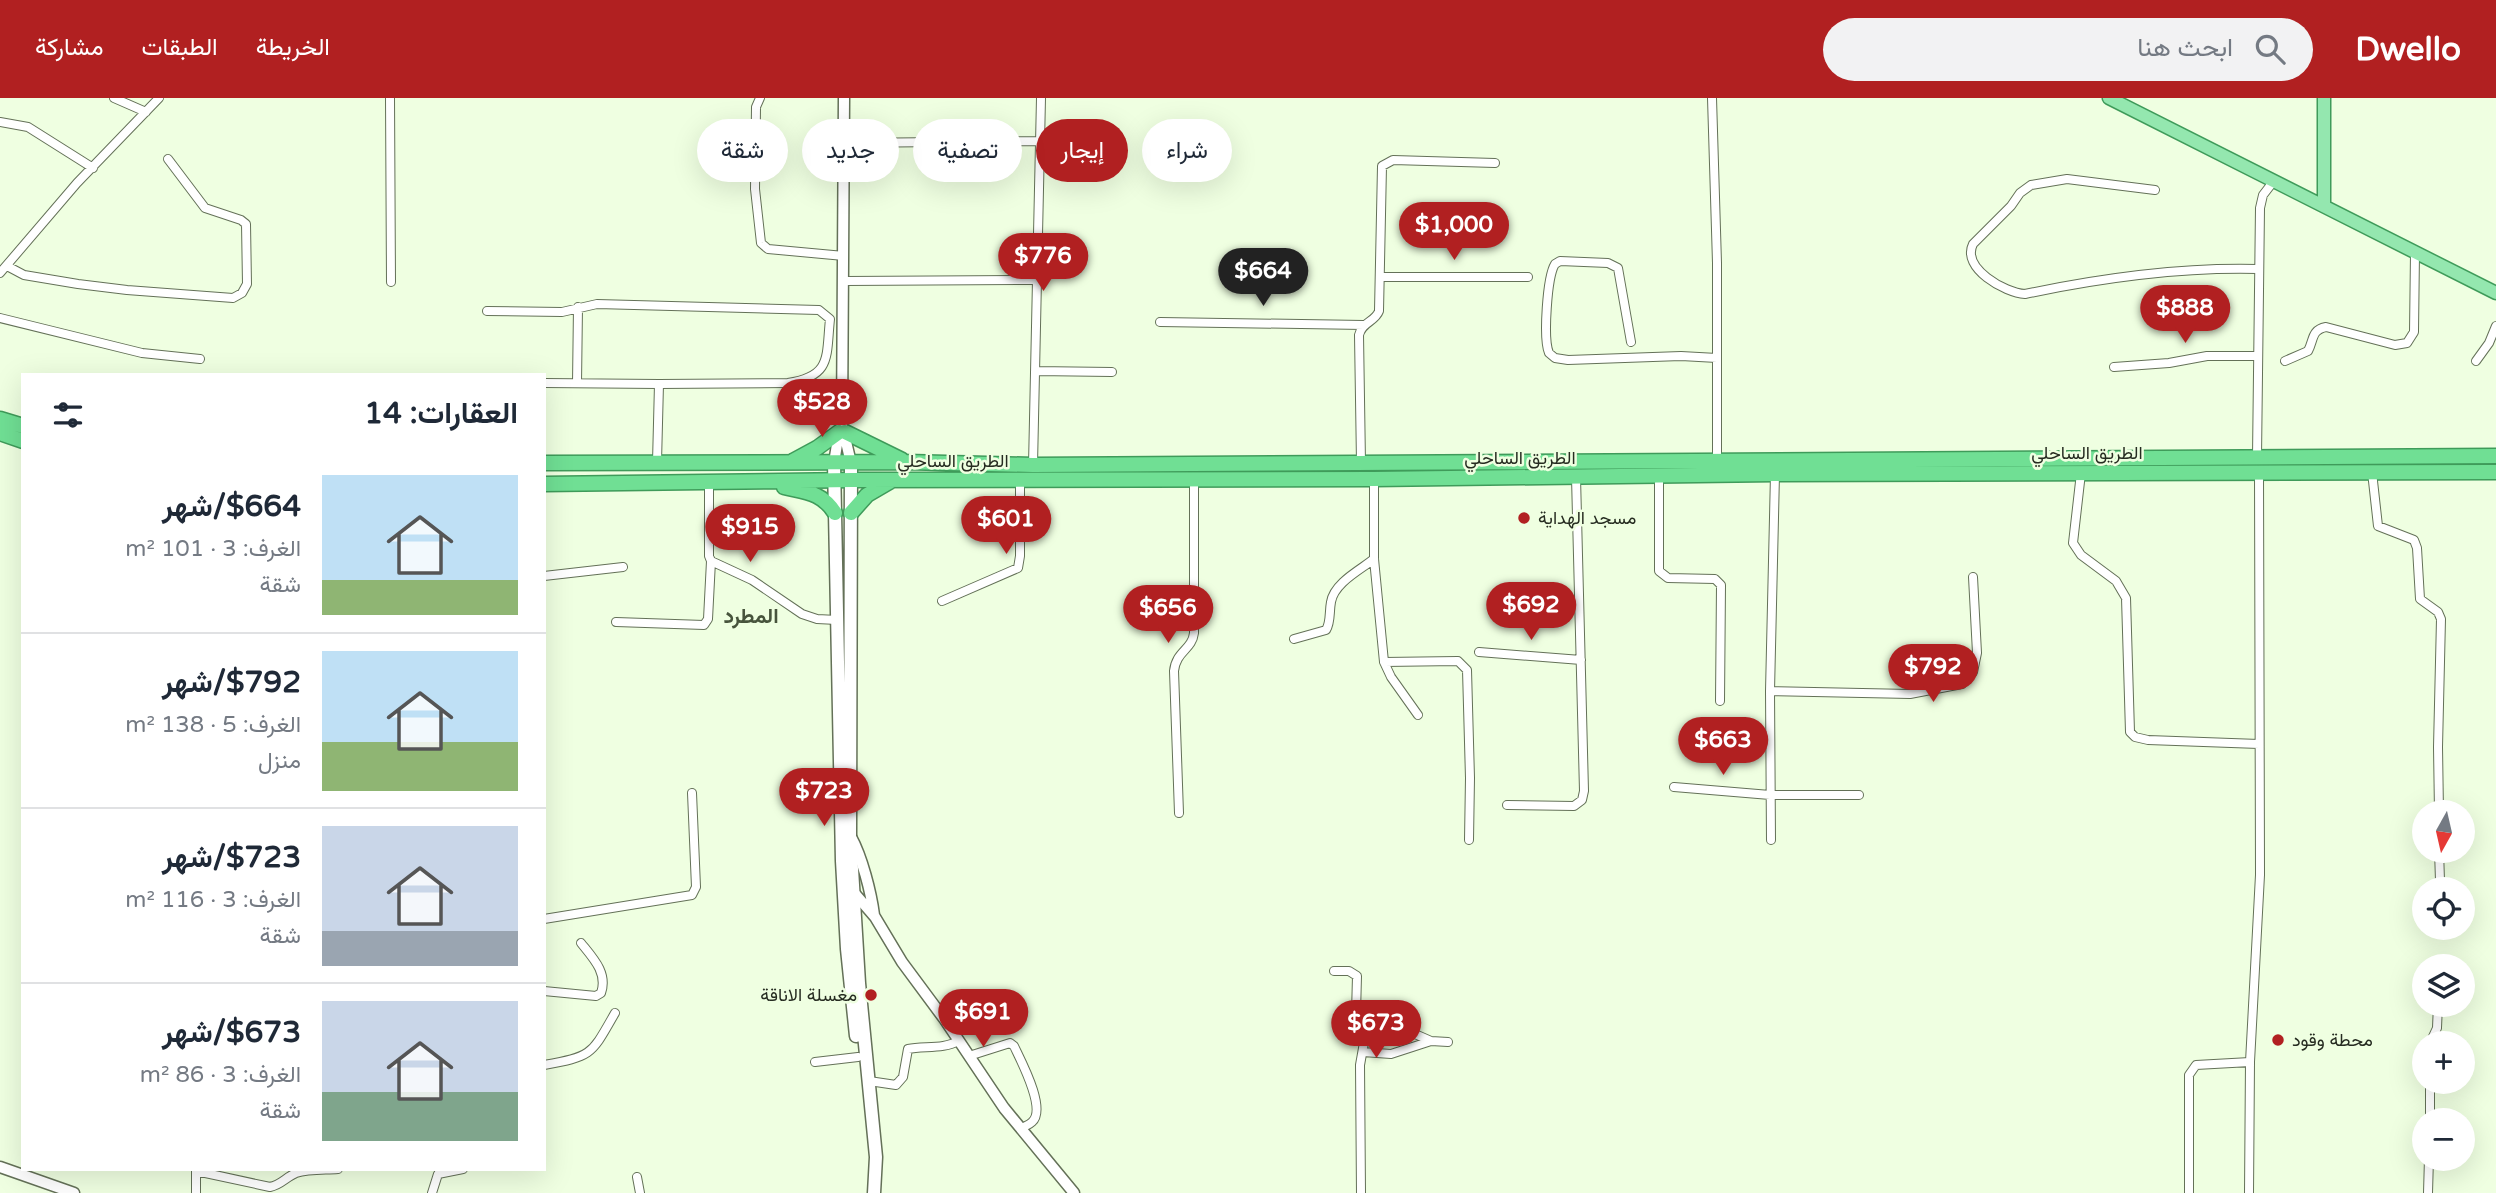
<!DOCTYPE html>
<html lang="ar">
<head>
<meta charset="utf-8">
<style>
  body { margin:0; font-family:"Varela Round",Vazirmatn,sans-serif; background:#f2f2f3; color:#1f2937; direction:rtl; height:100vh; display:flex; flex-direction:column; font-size:26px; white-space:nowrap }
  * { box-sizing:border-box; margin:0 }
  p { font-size:23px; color:#747a83 }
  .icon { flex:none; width:38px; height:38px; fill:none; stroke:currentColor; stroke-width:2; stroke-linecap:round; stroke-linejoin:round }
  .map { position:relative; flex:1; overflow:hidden; direction:ltr }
  .panel { position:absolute; left:21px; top:275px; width:525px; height:798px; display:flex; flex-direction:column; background:#fff; border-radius:0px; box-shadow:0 7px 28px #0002; direction:rtl }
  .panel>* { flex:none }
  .guide { position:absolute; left:567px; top:21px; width:665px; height:63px; direction:rtl; display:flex; gap:14px }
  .needle { width:46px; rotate:188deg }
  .controls { position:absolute; left:2412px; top:702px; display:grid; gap:14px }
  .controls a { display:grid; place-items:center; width:63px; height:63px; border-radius:50%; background:#fff; box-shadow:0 7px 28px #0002; font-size:35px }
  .price { position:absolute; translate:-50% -60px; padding:0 16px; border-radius:24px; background:#b12021; color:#fff; font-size:23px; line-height:46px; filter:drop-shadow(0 2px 4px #0008) }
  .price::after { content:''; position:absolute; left:50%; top:42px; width:21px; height:16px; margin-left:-10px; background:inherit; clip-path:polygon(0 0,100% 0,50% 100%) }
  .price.current { background:#222; color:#fff }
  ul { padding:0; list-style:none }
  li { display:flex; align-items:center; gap:21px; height:175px; padding:0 28px }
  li+li { border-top:2px solid #e0e1e3 }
  li span { display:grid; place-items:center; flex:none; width:196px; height:140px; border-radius:0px; color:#555 }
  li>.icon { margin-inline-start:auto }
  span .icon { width:84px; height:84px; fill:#fffc; stroke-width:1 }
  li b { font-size:30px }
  h2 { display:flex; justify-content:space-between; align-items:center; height:84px; padding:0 28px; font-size:30px }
  .chip { padding:0 24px; border-radius:32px; background:#fff; box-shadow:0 7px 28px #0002; font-size:24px; line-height:63px }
  .chip.current { background:#b12021; color:#fff }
  header { display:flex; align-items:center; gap:42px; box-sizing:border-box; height:98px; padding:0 35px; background:#b12021; color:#fff }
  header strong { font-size:33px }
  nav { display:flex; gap:38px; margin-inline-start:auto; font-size:24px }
  .search { width:490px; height:63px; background:#f2f2f3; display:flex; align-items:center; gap:18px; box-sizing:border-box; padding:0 24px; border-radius:38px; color:#747a83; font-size:26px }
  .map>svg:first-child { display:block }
</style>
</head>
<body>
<header>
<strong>Dwello</strong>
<div class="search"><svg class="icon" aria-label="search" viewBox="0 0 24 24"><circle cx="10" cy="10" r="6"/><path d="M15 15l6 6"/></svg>ابحث هنا</div>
<nav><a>الخريطة</a><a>الطبقات</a><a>مشاركة</a></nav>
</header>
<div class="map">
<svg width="2496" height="1095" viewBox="0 0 2496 1095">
  <rect width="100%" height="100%" fill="#efffe1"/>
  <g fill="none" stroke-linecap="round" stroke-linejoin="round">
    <g stroke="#647158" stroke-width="10">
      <path id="minor" d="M 114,0 L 146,14
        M 390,0 L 391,184
        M 760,0 L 756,9 L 755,91 L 761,145 L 768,151 L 844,158
        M 1712,0 L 1717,165 L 1717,363
        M 0,24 L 28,29 L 93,70
        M 844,45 L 1040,43
        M 2155,92 L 2067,81 L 2031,87 L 2020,95 L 2011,108 L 1973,146 C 1961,170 2005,195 2025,196 C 2101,180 2180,169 2258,171
        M 7,168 L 24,177 L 78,186 L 127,192 L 233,200 L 242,195 L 247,186 L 246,126 L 241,122 L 205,110 L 168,61
        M 0,175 L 77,85 L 159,0
        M 1380,179 L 1528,179
        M 844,183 L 1037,182 L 1041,0
        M 487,213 L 562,214 L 597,206 L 819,212 L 830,221 C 826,259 832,278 788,285 L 659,286 L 657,364
        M 0,220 L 142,255 L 200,261
        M 1160,224 L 1364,227
        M 1631,244 L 1618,170 L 1608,165 L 1560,163 L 1555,166 C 1547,179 1543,241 1549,255 L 1555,260 L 1568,262 L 1681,258 L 1717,260
        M 2285,263 L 2308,253 C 2314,242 2311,232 2326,229 L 2395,247 L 2407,245 L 2414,234 L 2415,155
        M 2476,263 L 2489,245 L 2496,228
        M 2114,269 L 2169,265 L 2207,258 L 2257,258
        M 1035,273 L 1112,274
        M 544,285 L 659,286
        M 577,285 L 578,209
        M 2257,359 L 2260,110 L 2263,97 L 2273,84
        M 1361,365 L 1359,237 C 1362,224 1375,224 1379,213 L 1382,68 L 1393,62 L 1495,65
        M 1033,367 L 1037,182
        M 2372,374 L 2378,428 L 2414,442 L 2417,450 L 2420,501 L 2438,514 L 2441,521 L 2438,649 L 2439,714
        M 2081,375 L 2073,445 L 2081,457 L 2116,483 L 2126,500 L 2130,634 L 2135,639 L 2148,642 L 2259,646
        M 1659,378 L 1659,473 L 1668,480 L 1715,481 L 1721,487 L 1720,603
        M 1374,381 L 1374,461 L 1384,564 L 1391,579 L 1418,617
        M 709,384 L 709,458 L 711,463 L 752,482 L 802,516 L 817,521 L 837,522
        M 544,478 L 623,469
        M 942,503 L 1018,470 L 1020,458 L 1020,382
        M 616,524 L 704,527 L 708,521 L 711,463
        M 1294,541 L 1326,532 C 1331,524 1329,514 1331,504 C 1334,485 1360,472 1374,461
        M 1479,554 L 1581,562
        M 1384,564 L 1458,563 L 1467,572 L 1470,680 L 1469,742
        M 1770,593 L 1910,596 L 1962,586 L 1973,574 L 1977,555 L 1973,479
        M 1674,689 L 1770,697 L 1859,697
        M 1507,707 L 1574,708 L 1582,702 L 1584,693 L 1576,379
        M 1179,715 L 1174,573 C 1176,553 1192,552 1194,535 L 1194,382
        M 1771,742 L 1770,593 L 1775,376
        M 2439,752 L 2440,783
        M 544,821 L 692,797 L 696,789 L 692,695
        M 1334,873 L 1349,873 L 1357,878 L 1356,915 L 1364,930 L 1365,939 L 1360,967 L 1361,1095
        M 544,893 L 596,898 L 601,895 C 608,875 593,860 581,845
        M 1361,926 L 1399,929 L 1431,943
        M 2430,945 L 2437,930 L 2438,906
        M 1363,954 L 1391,956 L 1431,943 L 1448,944
        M 969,958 L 1010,945 L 1014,948 C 1021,963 1047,1011 1032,1024 C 1029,1027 1025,1028 1022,1030
        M 815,964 L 858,959
        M 544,967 C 593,958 591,957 615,915
        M 869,983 L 896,987 L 903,979 L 908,951 C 924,948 945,951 958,943
        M 2430,984 L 2430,1022
        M 196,1073 L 270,1089 C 281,1087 286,1079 296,1075 C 309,1071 324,1072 338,1071
        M 637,1079 L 640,1095
        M 196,1095 L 196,1071
        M 432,1095 L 438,1076 L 463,1071
        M 2189,1095 L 2189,977 L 2196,967 L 2250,964
        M 2249,1095 L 2250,964 L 2260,777 L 2259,374
        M 2428,1095 L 2429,1060"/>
    </g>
    <g stroke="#647158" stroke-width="13">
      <path id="tertiary" d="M 843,331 L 851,365
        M 834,365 L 839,334 L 842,328 L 844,0
        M 851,739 C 862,759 871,794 874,817
        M 850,790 L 875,819 L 902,864 L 945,922 L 1004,1010 L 1074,1095
        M 0,1069 L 74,1095"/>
    </g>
    <g stroke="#647158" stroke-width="15">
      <path id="secondary" d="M 834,365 L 842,763 L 847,851 L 856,938
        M 851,365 L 850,738 L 859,885 L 876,1059 L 874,1095"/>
    </g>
    <g stroke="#3f9b5a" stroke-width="15">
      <path id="primary" d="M 2109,0 L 2496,195
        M 2324,107 L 2324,0"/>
    </g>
    <g stroke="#3f9b5a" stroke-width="17">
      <path id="trunk" d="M 0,321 L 23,328
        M 845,334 L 902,362
        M 0,335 L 23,343
        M 793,363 L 817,350 L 839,334
        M 544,365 L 906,364 L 1033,367 L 2496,358
        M 544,386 L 852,382 L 1374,381 L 1775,376 L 2496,374
        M 784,389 C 805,394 822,394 835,415
        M 851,415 L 867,397 L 891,383"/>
    </g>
    <use href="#minor" stroke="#fff" stroke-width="8"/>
    <use href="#tertiary" stroke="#fff" stroke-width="10"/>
    <use href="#secondary" stroke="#fff" stroke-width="12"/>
    <use href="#primary" stroke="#94e7af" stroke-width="12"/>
    <use href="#trunk" stroke="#70df94" stroke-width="14"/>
  </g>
  <g fill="#b12021" stroke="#efffe1" stroke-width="2.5">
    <circle cx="1524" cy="420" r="7"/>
    <circle cx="871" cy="897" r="7"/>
    <circle cx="2278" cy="942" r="7"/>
  </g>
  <g text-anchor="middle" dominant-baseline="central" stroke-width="5" stroke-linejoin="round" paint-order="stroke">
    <g font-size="18" fill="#262c21" stroke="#efffe1">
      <text x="2087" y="355">الطريق الساحلي</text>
      <text x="1520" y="360">الطريق الساحلي</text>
      <text x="953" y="363">الطريق الساحلي</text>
    </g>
    <g font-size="18" fill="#262c21" stroke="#efffe1" text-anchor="start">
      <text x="1538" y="420">مسجد الهداية</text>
      <text x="857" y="897" text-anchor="end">مغسلة الاناقة</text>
      <text x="2292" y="942">محطة وقود</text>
    </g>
    <g font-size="21" font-weight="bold" fill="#47543c" stroke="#efffe1">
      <text x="751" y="518">المطرد</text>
    </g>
  </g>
</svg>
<div class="controls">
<a><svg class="needle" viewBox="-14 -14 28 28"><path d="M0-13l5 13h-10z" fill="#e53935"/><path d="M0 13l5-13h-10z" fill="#747a83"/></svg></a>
<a><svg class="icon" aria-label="locate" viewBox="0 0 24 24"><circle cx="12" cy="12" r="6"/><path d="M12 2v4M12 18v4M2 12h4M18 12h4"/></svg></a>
<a><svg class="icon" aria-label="layers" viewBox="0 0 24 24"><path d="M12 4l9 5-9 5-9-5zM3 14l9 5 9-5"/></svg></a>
<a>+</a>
<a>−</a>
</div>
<b class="price" style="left:1454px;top:164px">$1,000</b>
<b class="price" style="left:1043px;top:195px">$776</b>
<b class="price current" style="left:1263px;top:210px">$664</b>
<b class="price" style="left:2185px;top:247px">$888</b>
<b class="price" style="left:822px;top:341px">$528</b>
<b class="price" style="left:1006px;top:458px">$601</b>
<b class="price" style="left:750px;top:466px">$915</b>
<b class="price" style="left:1531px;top:544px">$692</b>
<b class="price" style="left:1168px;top:547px">$656</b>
<b class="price" style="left:1933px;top:606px">$792</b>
<b class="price" style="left:1723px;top:679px">$663</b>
<b class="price" style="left:824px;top:730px">$723</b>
<b class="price" style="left:983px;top:951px">$691</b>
<b class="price" style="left:1376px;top:962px">$673</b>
<div class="guide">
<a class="chip">شراء</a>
<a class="chip current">إيجار</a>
<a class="chip">تصفية</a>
<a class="chip">جديد</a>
<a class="chip">شقة</a>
</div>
<section class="panel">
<h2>العقارات: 14<svg class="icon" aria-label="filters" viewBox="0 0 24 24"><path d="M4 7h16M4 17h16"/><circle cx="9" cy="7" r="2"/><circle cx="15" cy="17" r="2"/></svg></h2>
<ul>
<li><span style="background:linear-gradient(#bfe0f5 75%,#8fb573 0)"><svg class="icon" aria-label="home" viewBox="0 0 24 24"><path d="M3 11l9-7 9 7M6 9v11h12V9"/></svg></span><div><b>$664/شهر</b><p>الغرف: 3 · 101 m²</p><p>شقة</p></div></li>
<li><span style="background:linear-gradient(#bfe0f5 65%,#8fb573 0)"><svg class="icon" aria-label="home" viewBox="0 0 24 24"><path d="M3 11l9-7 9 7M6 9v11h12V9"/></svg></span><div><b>$792/شهر</b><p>الغرف: 5 · 138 m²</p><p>منزل</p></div></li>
<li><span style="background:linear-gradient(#c9d6e8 75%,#9aa5b1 0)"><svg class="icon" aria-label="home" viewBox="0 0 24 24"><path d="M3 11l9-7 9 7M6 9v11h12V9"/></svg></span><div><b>$723/شهر</b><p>الغرف: 3 · 116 m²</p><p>شقة</p></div></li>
<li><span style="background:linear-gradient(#c9d6e8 65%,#7fa58c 0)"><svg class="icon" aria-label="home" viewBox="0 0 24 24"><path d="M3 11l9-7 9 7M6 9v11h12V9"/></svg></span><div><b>$673/شهر</b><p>الغرف: 3 · 86 m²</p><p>شقة</p></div></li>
</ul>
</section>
</div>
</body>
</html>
